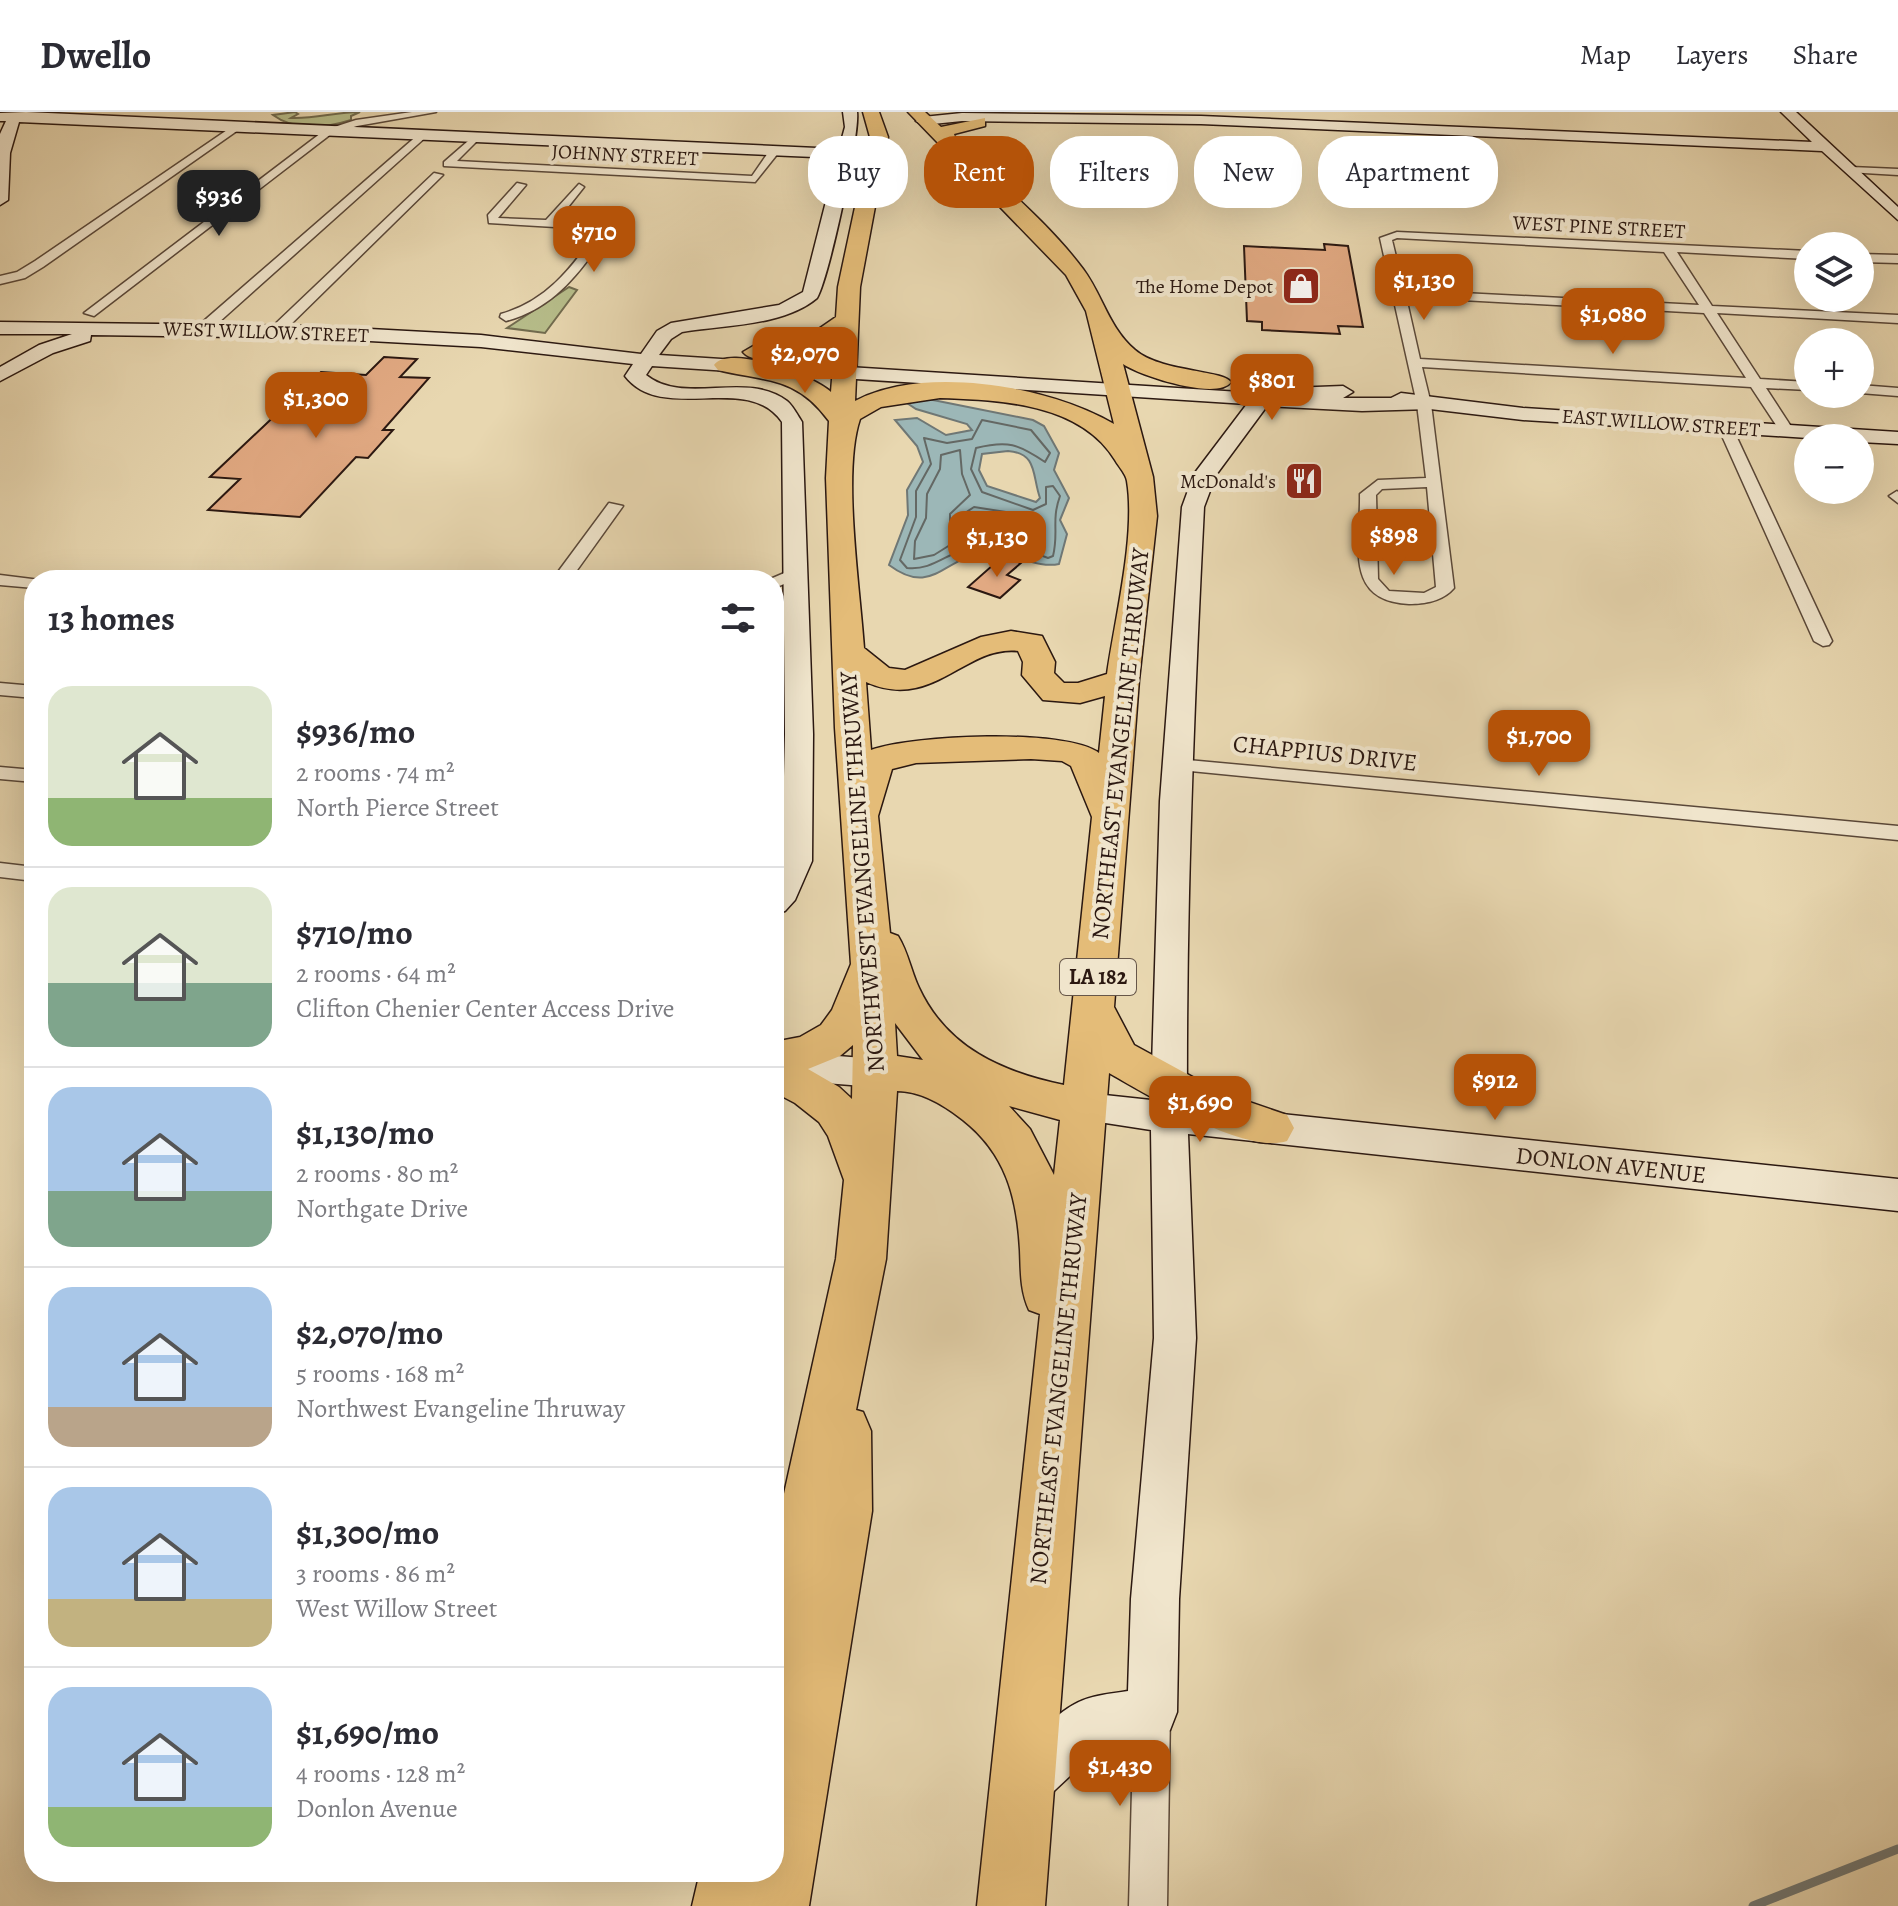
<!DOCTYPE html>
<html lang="en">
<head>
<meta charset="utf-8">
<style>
  body { margin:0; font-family:Alegreya,serif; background:#f7f7f7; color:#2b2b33; height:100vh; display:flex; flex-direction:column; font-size:30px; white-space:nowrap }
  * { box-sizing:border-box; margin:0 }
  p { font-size:26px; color:#7c7c81 }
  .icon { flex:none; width:44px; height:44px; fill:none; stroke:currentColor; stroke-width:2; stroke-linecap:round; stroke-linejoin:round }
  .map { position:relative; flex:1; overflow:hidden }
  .side { position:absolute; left:24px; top:458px; width:760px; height:1312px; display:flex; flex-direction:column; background:#fff; border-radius:32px; box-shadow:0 8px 32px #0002 }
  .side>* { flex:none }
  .banner { position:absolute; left:808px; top:24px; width:760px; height:72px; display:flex; gap:16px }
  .fabs { position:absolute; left:1794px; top:120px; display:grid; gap:16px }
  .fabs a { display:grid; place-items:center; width:80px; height:80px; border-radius:50%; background:#fff; box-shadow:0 8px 32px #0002; font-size:40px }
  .price { position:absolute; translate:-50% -68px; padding:0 18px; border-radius:16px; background:#b45309; color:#fff; font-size:26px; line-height:52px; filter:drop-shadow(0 2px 4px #0008) }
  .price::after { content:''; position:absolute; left:50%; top:48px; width:24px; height:18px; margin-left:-12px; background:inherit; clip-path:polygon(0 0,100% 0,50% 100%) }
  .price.current { background:#222; color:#fff }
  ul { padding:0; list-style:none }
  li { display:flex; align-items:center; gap:24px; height:200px; padding:0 24px }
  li+li { border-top:2px solid #e1e1e2 }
  li span { display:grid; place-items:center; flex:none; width:224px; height:160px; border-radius:24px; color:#555 }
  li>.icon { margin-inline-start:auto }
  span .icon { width:96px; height:96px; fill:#fffc; stroke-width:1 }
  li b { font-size:34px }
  h2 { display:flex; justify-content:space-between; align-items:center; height:96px; padding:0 24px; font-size:34px }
  .chip { padding:0 28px; border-radius:32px; background:#fff; box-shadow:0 8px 32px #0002; font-size:28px; line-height:72px }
  .chip.current { background:#b45309; color:#fff }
  header { display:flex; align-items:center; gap:48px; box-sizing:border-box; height:112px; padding:0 40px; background:#fff; border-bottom:2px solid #e1e1e2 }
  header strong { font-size:38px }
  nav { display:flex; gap:44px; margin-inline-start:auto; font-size:28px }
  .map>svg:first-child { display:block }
</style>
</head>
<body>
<header>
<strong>Dwello</strong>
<nav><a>Map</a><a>Layers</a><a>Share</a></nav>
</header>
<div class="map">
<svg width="1898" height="1794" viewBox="0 0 1898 1794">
  <rect width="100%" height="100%" fill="#e8d7b0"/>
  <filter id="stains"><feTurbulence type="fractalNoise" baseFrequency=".0025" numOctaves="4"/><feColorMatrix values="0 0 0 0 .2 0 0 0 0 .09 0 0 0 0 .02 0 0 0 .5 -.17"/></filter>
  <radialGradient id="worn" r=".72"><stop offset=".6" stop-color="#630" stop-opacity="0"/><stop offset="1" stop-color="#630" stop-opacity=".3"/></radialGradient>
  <path fill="#b7be8b" stroke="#716b4e" stroke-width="2" d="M 295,0 L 298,2 L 291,6 C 316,7 335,0 360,0 L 351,4 L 351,8 C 323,17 293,18 273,3 Z
    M 569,175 L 577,178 L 545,221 L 507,216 Z"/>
  <path fill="#9cb7b7" stroke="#6f7775" stroke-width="2" fill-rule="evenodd" d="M 928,287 L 1033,308 L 1044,314 L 1059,341 L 1054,358 L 1069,386 L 1060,408 L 1067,422 L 1059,452 C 1036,457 1012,439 986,441 C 944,444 933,486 889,453 L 908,403 L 907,378 L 923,350 L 917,334 L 895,308 L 917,306 L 946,323 L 972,318 L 967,312 L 916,297 L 907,291 ZM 1008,339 C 1038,341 1032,364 1040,386 L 1036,390 L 987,374 L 979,358 L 982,342 Z"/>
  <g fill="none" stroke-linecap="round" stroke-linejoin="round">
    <path stroke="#646864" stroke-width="2" d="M 982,308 L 1031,318 L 1050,341 L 1045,350 C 1018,332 1008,328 976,336 L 971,357 L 982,380 L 1033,398 L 1046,392 L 1046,375 L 1053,374 L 1060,384 C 1051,409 1059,419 1053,444 L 1048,446 C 1018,434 986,427 955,441 C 938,449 926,458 907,456 L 900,448 L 916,405 L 916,379 L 931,352 L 924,326 L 947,331 L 972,327 Z
      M 960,338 L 962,362 L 970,383 L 950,402 L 950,413 L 958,428 L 934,443 L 914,447 L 915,429 L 926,406 L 927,382 L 940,357 L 941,343 Z
      M 974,395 L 1006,400 L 1021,409 L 1020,418 L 999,425 L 967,417 L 959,405 Z"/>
    <path stroke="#6f7775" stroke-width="9" d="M 1753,1794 L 1898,1737"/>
  </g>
  <path fill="#e1a982" stroke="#2b1811" stroke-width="2" d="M 1324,132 L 1348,134 L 1363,215 L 1338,214 L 1340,222 L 1262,218 L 1262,210 L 1247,209 L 1244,134 L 1325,138 Z
    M 384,245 L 417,247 L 400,265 L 429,266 L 383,318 L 393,318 L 368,346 L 356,345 L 300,405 L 208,398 L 240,367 L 210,365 L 321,260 L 366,263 Z
    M 1002,445 L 1021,451 L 1007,463 L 1020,468 L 1000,486 L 968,475 Z"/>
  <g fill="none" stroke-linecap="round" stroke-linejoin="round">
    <g stroke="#5a4839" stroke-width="3">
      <path id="street" d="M 412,0 L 436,0 L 357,14 L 331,22 L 94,204 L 84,201 L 325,18 L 356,8 Z
        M 233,14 L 241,16 L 43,155 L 25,166 L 0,172 L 0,164 L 17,160 L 35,149 Z
        M 419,22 L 427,24 L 208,220 L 198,220 L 198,214 Z
        M 475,23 L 478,28 L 457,49 L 752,64 L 770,38 L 779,40 L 755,70 L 444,54 L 444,50 Z
        M 1851,55 L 1898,57 L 1898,63 L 1847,60 Z
        M 434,61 L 443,63 L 282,221 L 272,221 L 272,215 Z
        M 517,71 L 526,73 L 498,106 L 546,108 L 579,72 L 584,75 L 557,109 L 592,111 L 608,120 C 580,160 555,196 506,209 L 500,205 L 501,202 C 546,189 570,158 596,121 L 589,117 L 489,111 L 488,103 Z
        M 1397,120 L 1808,139 L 1808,147 L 1677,140 L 1712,194 L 1898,203 L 1898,211 L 1717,201 L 1760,267 L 1808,270 L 1808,278 L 1766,276 L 1794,319 L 1787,323 L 1782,322 L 1751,275 L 1422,255 L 1431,292 L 1454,476 C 1443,489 1425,492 1409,492 C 1343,489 1361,432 1360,382 L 1378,368 L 1426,366 L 1417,292 L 1380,126 ZM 1397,126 L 1664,140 L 1699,193 L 1404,178 L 1392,128 ZM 1406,185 L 1704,201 L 1746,266 L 1420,247 ZM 1427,375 L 1436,475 L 1424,481 L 1389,479 L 1378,467 L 1376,383 L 1382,377 Z
        M 1860,142 L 1898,143 L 1898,151 L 1860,150 Z
        M 1860,273 L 1898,276 L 1898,284 L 1860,281 Z
        M 1720,312 L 1732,315 L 1832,529 L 1829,533 L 1823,534 L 1814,529 L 1718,315 Z
        M 1897,379 L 1898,380 L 1898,391 L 1889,384 Z
        M 609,391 L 623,394 L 570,468 L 552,468 Z
        M 796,456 L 802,457 L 802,465 L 774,476 L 774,468 L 768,468 Z
        M 0,463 L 40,468 L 34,468 L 34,476 L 0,473 Z
        M 0,571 L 34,574 L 34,586 L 0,583 Z
        M 1177,647 L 1898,714 L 1898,728 L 1170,657 L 1167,653 Z
        M 0,655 L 34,658 L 34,670 L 0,667 Z
        M 0,751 L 34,755 L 34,769 L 0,765 Z
        M 1152,1582 L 1165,1587 L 1170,1600 L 1167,1794 L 1129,1794 L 1134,1600 L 1139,1587 Z"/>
    </g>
    <g stroke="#2b1811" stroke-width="3">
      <path id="secondary" d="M 26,0 L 839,37 L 845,15 L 843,0 L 857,0 C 860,22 829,165 817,186 C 784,214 724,213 682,220 L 671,227 L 659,243 L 1256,281 L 1265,277 L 1343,274 L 1353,280 L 1343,286 L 1391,286 L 1401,281 L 1523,296 L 1898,320 L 1898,332 L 1860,330 L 1860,326 L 1808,326 L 1523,308 L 1430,297 L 1362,299 L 1267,294 L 1216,363 L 1204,395 C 1194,594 1186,793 1187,992 L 1898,1067 L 1898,1099 L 1188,1022 L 1196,1226 L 1179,1487 L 1177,1600 L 1170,1618 L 1152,1625 L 1102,1634 L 1040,1692 L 1022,1700 L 1004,1692 L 996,1674 C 1006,1649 1049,1607 1073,1593 C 1089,1583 1110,1582 1128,1579 L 1131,1487 L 1154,1226 L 1151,1018 L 1073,1006 L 1068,996 L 1073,986 L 1086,981 L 1151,988 L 1160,689 L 1182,395 L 1194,362 L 1247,292 L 652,254 L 646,263 C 684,294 747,258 787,289 C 793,294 798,304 802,310 L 813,622 L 812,749 L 795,788 L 785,799 L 774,802 L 774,767 L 782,749 L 785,622 L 782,310 C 747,259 663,313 625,264 L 633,252 L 481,235 L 314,226 L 91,223 L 90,229 L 53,241 L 0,269 L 0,255 L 39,233 L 72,222 L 0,222 L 0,210 L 314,214 L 481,223 L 641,242 L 657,219 L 671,211 L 779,193 L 803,180 L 837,46 L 19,10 L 10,41 L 8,88 L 0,93 L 0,22 L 6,9 L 0,9 L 0,1 Z
        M 1781,0 L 1796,0 L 1898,95 L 1898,108 L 1822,39 L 1201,12 L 962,9 L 923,13 L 916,9 L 923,5 L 962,1 L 1201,4 L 1812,30 Z
        M 774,939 L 876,947 L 889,951 L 894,961 L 889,971 L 876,975 L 774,967 Z"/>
    </g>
    <g stroke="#2b1811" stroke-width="3">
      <path id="highway" d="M 863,0 L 879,0 L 888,25 L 860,175 L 855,289 C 924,252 1049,274 1114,312 L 1086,199 L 1066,163 L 908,0 L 925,0 L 941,15 L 985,6 L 985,14 L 954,22 L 957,30 C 999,71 1048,110 1083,157 C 1103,184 1109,216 1135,238 C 1160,260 1223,258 1231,270 C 1218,289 1140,264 1123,252 L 1153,365 L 1157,404 L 1139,568 L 1114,895 L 1134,933 L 1220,980 L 1287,1003 L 1294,1016 L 1287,1029 C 1245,1043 1148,983 1109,961 L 1045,1794 L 977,1794 L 1040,1202 L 1029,1198 C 1020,1178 1021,1160 1020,1138 C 1017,1085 1006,1042 963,1008 C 944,993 921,979 897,979 L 886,1147 L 856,1298 L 863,1300 L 871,1319 L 872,1399 L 809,1794 L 692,1794 L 700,1760 L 774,1760 L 774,1621 L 779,1592 L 774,1594 L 774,1427 L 836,1147 L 844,1068 L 828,1024 L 819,1010 L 795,991 L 774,980 L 774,930 L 800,925 L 821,913 L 832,898 L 851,852 L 835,616 L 826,366 L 829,309 C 796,264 767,270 718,258 L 714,253 C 729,232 815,264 831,280 L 835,229 C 818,239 757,258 743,240 L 755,233 L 807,225 L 836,205 L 838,175 L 870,25 ZM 940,286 C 1000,288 1080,291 1115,348 C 1119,355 1126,362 1127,369 C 1136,423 1115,506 1107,562 L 1078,571 L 1064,571 L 1054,561 L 1055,550 L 1042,524 L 1011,519 L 981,525 L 905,558 L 889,556 L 864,536 C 860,476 842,360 860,307 L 881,295 ZM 1018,539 L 1023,550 L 1022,563 L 1043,588 L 1080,591 L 1105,584 L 1099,641 C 1066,616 911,623 871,638 L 866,570 C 933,600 965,533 1018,539 ZM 1031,647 L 1062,649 L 1071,654 L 1092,705 L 1064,973 C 1002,960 947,936 919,876 C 911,859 908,840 898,824 L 890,821 L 878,704 L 892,657 L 916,651 ZM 895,911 L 923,948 L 897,944 ZM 853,933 L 852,987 L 839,975 L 808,957 L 840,944 ZM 1009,994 L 1060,1008 L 1054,1063 L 1030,1017 Z"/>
    </g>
    <use href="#street" fill="#f0e5cc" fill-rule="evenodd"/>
    <use href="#secondary" fill="#f0e5cc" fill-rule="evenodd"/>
    <use href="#highway" fill="#e4bc78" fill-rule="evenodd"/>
  </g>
  <defs>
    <g id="shop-square" transform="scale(2)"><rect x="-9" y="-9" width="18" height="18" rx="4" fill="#8f2418" stroke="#f0e5cc"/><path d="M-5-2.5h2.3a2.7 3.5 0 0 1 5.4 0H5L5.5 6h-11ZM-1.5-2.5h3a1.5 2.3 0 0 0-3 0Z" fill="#fff"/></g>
    <g id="restaurant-square" transform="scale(2)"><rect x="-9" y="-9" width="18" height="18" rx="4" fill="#8f2418" stroke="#f0e5cc"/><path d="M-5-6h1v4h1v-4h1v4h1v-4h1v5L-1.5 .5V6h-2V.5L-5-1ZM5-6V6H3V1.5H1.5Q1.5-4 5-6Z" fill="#fff"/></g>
  </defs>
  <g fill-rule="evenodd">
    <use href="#shop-square" x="1301" y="174"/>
    <use href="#restaurant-square" x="1304" y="369"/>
  </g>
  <g text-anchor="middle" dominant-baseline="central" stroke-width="8" stroke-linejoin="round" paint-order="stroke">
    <g font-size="20" fill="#2b1811" stroke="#f0e5cc">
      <text transform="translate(625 43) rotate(3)">JOHNNY STREET</text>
      <text transform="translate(1599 115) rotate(3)">WEST PINE STREET</text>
      <text transform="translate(266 220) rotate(2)">WEST WILLOW STREET</text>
      <text transform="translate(1661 311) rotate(4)">EAST WILLOW STREET</text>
    </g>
    <g font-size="20" fill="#2b1811" stroke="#f0e5cc" text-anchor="end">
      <text x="1273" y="174">The Home Depot</text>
      <text x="1276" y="369">McDonald's</text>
    </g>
    <rect fill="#f0e5cc" stroke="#665649" stroke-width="2" x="1060" y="847" width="76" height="36" rx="6"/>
    <g font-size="22" font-weight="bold" fill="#2b1811">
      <text x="1098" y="865">LA 182</text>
    </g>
    <g font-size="24" fill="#2b1811" stroke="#f0e5cc">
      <text transform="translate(1120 632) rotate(-84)">NORTHEAST EVANGELINE THRUWAY</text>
      <text transform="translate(1325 641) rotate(6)">CHAPPIUS DRIVE</text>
      <text transform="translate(862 760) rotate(-94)">NORTHWEST EVANGELINE THRUWAY</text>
      <text transform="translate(1611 1053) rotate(6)">DONLON AVENUE</text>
      <text transform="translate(1058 1277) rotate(-84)">NORTHEAST EVANGELINE THRUWAY</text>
    </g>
  </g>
  <rect width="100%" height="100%" filter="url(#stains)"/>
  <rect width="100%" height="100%" fill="url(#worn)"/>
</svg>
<div class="fabs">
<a><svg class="icon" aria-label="layers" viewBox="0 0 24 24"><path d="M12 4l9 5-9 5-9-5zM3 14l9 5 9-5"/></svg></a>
<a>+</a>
<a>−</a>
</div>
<b class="price current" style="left:219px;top:126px">$936</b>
<b class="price" style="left:594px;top:162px">$710</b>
<b class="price" style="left:1424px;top:210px">$1,130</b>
<b class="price" style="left:1613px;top:244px">$1,080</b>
<b class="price" style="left:805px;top:283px">$2,070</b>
<b class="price" style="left:1272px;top:310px">$801</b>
<b class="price" style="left:316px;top:328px">$1,300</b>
<b class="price" style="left:1394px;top:465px">$898</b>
<b class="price" style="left:997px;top:467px">$1,130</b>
<b class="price" style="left:1539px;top:666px">$1,700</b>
<b class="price" style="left:1495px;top:1010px">$912</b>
<b class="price" style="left:1200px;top:1032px">$1,690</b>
<b class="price" style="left:1120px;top:1696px">$1,430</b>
<div class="banner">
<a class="chip">Buy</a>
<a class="chip current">Rent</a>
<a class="chip">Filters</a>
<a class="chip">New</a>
<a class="chip">Apartment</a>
</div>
<section class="side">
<h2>13 homes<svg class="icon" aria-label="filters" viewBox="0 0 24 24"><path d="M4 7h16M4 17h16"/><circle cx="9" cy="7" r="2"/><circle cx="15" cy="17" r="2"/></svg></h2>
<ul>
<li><span style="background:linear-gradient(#dfe7d0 70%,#8fb573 0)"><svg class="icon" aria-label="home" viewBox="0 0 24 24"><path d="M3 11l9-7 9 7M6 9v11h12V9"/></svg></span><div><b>$936/mo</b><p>2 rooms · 74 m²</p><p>North Pierce Street</p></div></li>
<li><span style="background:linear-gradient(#dfe7d0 60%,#7fa58c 0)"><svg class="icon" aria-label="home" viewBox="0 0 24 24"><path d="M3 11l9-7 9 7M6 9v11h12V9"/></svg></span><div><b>$710/mo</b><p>2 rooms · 64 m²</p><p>Clifton Chenier Center Access Drive</p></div></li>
<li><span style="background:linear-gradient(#a9c7e8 65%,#7fa58c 0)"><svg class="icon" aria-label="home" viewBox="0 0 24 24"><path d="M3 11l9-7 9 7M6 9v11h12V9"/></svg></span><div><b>$1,130/mo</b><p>2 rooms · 80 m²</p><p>Northgate Drive</p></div></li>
<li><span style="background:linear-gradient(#a9c7e8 75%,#b9a48a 0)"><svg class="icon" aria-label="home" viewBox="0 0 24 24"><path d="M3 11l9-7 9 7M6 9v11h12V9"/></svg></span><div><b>$2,070/mo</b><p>5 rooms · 168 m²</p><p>Northwest Evangeline Thruway</p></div></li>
<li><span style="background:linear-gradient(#a9c7e8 70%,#c2b280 0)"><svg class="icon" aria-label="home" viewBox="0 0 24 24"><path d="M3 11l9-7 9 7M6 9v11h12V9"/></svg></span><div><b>$1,300/mo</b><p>3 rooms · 86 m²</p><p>West Willow Street</p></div></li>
<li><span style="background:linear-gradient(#a9c7e8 75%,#8fb573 0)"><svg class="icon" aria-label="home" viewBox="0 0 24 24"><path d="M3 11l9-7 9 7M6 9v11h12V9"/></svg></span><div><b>$1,690/mo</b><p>4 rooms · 128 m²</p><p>Donlon Avenue</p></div></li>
</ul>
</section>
</div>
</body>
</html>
